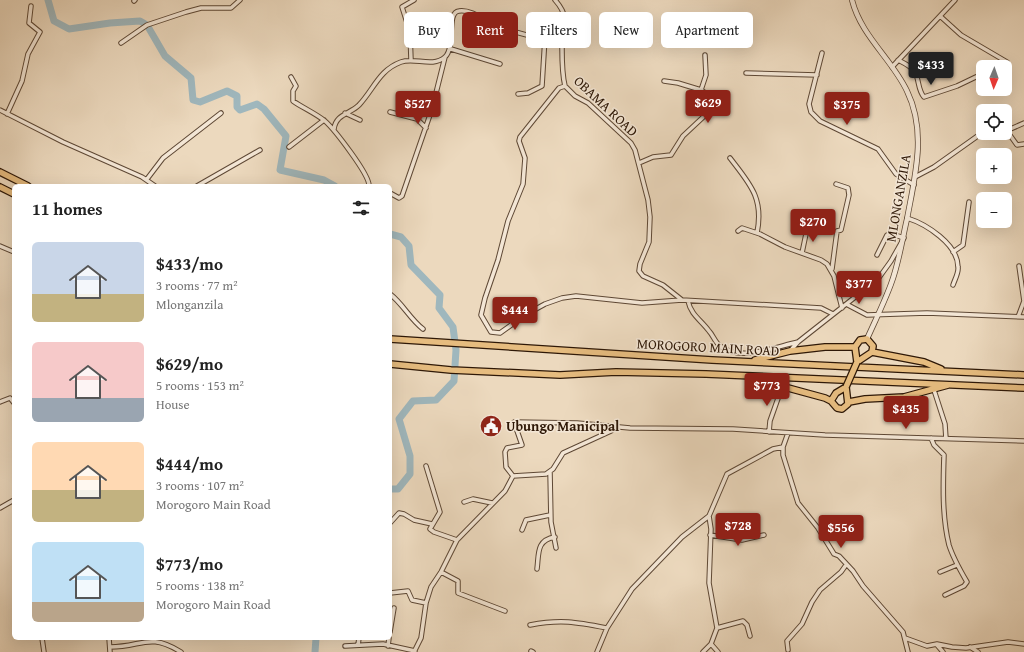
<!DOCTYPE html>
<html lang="en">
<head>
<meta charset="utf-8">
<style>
  body { margin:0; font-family:"Gentium Book Plus",serif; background:#f6f6f6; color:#222; height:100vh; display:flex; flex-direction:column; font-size:15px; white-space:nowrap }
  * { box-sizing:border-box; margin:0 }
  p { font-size:13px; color:#767676 }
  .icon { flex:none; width:22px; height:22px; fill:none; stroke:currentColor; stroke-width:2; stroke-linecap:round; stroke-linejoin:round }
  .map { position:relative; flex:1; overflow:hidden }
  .sheet { position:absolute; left:12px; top:184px; width:380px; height:456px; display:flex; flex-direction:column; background:#fff; border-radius:6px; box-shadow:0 4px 16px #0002 }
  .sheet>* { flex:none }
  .banner { position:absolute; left:404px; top:12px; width:380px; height:36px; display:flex; gap:8px }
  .needle { width:26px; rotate:182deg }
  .tools { position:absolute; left:976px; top:60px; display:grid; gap:8px }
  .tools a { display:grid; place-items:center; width:36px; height:36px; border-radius:6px; background:#fff; box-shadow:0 4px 16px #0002; font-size:20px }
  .price { position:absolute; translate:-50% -34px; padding:0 9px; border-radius:4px; background:#8f2418; color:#fff; font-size:13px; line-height:26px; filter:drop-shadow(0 1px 2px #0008) }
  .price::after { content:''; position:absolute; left:50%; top:24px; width:12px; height:9px; margin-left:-6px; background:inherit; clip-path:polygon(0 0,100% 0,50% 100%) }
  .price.on { background:#222; color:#fff }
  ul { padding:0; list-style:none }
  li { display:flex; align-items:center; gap:12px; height:100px; padding:0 20px }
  li span { display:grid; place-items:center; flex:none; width:112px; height:80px; border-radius:6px; color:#555 }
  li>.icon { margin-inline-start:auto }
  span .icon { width:48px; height:48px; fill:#fffc; stroke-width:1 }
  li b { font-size:17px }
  h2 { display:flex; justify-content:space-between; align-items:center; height:48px; padding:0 20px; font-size:17px }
  .pill { padding:0 14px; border-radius:6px; background:#fff; box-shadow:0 4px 16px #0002; font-size:14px; line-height:36px }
  .pill.on { background:#8f2418; color:#fff }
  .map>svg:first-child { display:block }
</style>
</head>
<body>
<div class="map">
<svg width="1024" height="652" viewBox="0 0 1024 652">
  <rect width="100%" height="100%" fill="#ecd9be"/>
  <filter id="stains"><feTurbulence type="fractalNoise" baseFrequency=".005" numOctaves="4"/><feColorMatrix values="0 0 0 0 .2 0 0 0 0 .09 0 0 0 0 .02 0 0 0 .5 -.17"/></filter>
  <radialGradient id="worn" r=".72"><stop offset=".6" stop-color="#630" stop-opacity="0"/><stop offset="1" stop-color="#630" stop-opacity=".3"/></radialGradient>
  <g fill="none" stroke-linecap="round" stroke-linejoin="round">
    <path stroke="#9fb7bd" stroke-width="7" d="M 48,0 L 54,21 L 69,29 L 110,23 L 140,21 L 147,25 L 165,56 L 191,78 L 193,100 L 200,102 L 227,91 L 237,96 L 237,107 L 240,110 L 257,104 L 264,109 L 286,136 L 280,170 L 324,180 L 335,186
      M 390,234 L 401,237 L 409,246 L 411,265 L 440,295 L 439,308 L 453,327 L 456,350 L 454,381 L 436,400 L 413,401 L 399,419 L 410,456 L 410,474 L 398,489 L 390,489
      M 315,652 L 316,638"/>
    <g stroke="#5e4835" stroke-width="5.5">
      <path id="minor" d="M 555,0 C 571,18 563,27 562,48 C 562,60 562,74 565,86 L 575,96 L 588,103 L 631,143 L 635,150 L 648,200 L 650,217 L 649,242 L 640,264 L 639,271 L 643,276 L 663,285 L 682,300
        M 134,1 L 135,0
        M 940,16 L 961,35 L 1007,62
        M 121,43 L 147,25 L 186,12 L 201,8 L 231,8 L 240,0
        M 451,49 L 500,64
        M 822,53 L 809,104 L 811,112 L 820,121 L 878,149 L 896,174 L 914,185
        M 411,60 L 410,32 L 402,7 L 414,0
        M 898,60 C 904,63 911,66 915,72 C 919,79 918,91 924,97 L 957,86 L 980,75
        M 892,67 L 955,0
        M 746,73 L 817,75
        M 291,77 L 296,86 L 293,91 L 293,101 C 303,108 315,113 325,121 C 334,129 370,175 369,186
        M 664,81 L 678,83 L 701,90
        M 565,86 L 559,88 L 555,93 L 520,137 L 519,141 L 525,158 L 523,184 L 508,221 L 498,260 L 485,298 L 481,315 L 491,332 L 500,333 L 525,315 L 545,304 L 562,298 L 576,296 L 642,303 L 682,300 L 821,308 L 833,314
        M 518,94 L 528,93 L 542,86 L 546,21
        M 0,110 L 63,142 L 142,177 L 155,186
        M 390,112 L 417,119 L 426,128
        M 345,113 L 360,120
        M 7,114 L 22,81 L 28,54 L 40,32 L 29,23 L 31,6
        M 334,129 C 336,114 350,114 359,105 C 374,89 379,70 401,62 C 415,57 432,68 445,57 C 456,47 446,12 459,11 C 471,9 486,21 496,25 C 512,32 529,36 546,39
        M 1006,131 L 1024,123
        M 1007,131 L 1017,145 L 1024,144
        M 289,147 L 324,120
        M 730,158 C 750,184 764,198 757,233
        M 639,163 L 653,157 L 671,155 L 683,136 L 715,106 L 716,100 L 701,90 L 706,75 L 705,55
        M 915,177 L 934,167 L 979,135 L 984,133
        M 147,179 L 163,158 L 221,113
        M 197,186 L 260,150
        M 390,193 L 399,198 L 402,196 L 432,109 L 445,57
        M 907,218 C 926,224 958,244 958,267 C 959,272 955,279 953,285
        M 738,231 L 742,228 L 760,234 L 785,247 L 821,260 L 827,264 L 834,276 L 842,308
        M 0,246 L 14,252
        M 953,252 L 963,245 L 969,202
        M 802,253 L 807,229
        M 1019,266 L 1024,301
        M 832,269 L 837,231 L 841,230 L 849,195 L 848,188 L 836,184
        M 390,294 C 403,304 410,319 423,329
        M 688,301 C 691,315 701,320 709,331 C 713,335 715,342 720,346 C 741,362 775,347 798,342
        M 848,305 L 867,315 L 927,313 L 1024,317
        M 1018,317 L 1024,301
        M 790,351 L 798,342 L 878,279 L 891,261 L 904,238 L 895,235 L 887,235 L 877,255
        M 934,390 L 945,424 L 946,439
        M 0,402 L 10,398 L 14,403
        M 769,432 L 770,421 L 782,387
        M 788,433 L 783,447 L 783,455 L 798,503 L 818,528 L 834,554 L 839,556 L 853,571 L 863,586 L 903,632 L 908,652
        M 931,438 L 934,445 L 944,455 C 943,485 942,517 949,545 C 953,558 960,570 967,582 L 964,586 L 945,595
        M 426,466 L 440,512 L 430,529 L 434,532 L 457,540
        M 550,472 L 551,522 L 556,548
        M 513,476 L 506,467 L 505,452 L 507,448 L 522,445 L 514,422 L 577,423 L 630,428 L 733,429 L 825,435 L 1024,441
        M 464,502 L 473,499 L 492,503
        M 0,508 L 14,500
        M 390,523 L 399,513 L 404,514 L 414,520 L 432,524
        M 522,530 L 526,520 L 550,515
        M 820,530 L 837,519
        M 710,535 L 742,540 L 764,535
        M 537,569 C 539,554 536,540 555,537
        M 441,572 L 458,581 L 458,593 L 505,611
        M 940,572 L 957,565
        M 390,593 L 408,591 L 412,600 L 426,603
        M 530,625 C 561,619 576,622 607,628
        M 717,628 L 743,621 L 747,625 L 750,636
        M 390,632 L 394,608
        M 42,638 L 44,652
        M 109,638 L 110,652
        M 905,638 L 927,646 L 937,644 L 952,647 L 966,648 L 1008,642 L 1024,644
        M 711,644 L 718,652
        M 358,645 L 359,638
        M 937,645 L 943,652
        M 345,646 L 383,644 L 415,651
        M 388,646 L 389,638
        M 110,647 C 143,647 148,632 181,652
        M 970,647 L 978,652
        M 788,650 L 787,641 L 802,624 L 812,602 L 820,590 L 841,572 L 846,565
        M 531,651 L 533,652
        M 414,652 L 421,638 L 426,603 L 431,587 L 441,572 L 457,540 L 505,491 L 513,476 L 546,474 L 553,469 L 563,453 L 611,431 L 615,427
        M 597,652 L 607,628 L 632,589 L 682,537 L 709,516 L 727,474 L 773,449 L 783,447
        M 703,652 L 711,644 L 717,628 L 709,583 L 711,529 L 709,516"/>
    </g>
    <g stroke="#5e4835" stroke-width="6">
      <path id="tertiary" d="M 852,0 C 861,36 892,59 907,91 C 927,132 915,176 907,219 C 902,240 899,263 891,284 C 884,303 875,321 867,339"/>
    </g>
    <g stroke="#2e1807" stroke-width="8">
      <path id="trunk" d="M 0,172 L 28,186
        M 0,187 L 14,194
        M 390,339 L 712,360 L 1024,375
        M 867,339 L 873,346 L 872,352 L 857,362 L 855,347 L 860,340 Z
        M 872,352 L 924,362 L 941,369
        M 755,360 L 790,351 L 825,347 L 855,347
        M 390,364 L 451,370 L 560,375 L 616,372 L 706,374 L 1024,388
        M 751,378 L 825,398 L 831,401 L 837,408 L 842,409 L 848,404 L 846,387
        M 831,401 L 836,393 L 846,387
        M 849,402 L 865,399 L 904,397 L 948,385"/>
    </g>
    <use href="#minor" stroke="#f3e6d5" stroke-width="3.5"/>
    <use href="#tertiary" stroke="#f3e6d5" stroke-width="4.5"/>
    <use href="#trunk" stroke="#e6bc7f" stroke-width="5.5"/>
    <g stroke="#2e1807" stroke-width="8" stroke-linecap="butt">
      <path id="trunk-bridge" d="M 846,387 L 857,362"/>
    </g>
    <use href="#trunk-bridge" stroke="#e6bc7f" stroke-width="5.5"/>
  </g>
  <defs>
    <g id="civic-disc" transform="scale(1.15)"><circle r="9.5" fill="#8f2418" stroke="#f3e6d5"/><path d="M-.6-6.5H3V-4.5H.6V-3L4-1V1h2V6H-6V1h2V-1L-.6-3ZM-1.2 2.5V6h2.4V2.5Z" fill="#fff"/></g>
  </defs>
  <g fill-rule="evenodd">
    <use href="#civic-disc" x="491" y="426"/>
  </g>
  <g text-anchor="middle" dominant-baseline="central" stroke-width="3" stroke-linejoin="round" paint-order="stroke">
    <g font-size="14" fill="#2e1807" stroke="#f3e6d5">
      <text transform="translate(606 106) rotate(43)">OBAMA ROAD</text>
      <text transform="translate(898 198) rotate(-80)">MLONGANZILA</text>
      <text transform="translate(708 347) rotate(3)">MOROGORO MAIN ROAD</text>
    </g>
    <g font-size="14" font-weight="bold" fill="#2e1807" stroke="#f3e6d5" text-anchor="start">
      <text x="506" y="426">Ubungo Manicipal</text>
    </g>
  </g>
  <rect width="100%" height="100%" filter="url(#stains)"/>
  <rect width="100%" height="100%" fill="url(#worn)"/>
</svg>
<div class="tools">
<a><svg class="needle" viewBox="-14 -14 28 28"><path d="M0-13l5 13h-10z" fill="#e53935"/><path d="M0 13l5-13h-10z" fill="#767676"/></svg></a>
<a><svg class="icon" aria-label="locate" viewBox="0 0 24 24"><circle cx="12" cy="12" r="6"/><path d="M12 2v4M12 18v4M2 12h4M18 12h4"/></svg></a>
<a>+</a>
<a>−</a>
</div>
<b class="price on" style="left:931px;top:86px">$433</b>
<b class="price" style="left:708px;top:124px">$629</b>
<b class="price" style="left:418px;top:125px">$527</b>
<b class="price" style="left:847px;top:126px">$375</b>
<b class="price" style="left:813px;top:243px">$270</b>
<b class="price" style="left:859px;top:305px">$377</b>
<b class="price" style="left:515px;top:331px">$444</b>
<b class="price" style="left:767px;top:407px">$773</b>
<b class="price" style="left:906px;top:430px">$435</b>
<b class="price" style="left:738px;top:547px">$728</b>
<b class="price" style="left:841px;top:549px">$556</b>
<div class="banner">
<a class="pill">Buy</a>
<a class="pill on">Rent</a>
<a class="pill">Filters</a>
<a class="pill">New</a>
<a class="pill">Apartment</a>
</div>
<section class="sheet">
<h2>11 homes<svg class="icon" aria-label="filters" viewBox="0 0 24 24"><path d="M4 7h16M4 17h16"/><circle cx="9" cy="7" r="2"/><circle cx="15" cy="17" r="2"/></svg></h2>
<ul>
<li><span style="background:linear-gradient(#c9d6e8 65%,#c2b280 0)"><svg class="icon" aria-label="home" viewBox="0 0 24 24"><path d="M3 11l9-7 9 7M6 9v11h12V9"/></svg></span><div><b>$433/mo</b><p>3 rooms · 77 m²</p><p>Mlonganzila</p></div></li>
<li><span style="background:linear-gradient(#f6c9c9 70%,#9aa5b1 0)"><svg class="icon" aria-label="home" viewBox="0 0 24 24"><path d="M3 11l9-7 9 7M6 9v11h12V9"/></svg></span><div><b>$629/mo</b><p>5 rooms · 153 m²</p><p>House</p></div></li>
<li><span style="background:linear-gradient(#ffd9b3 60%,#c2b280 0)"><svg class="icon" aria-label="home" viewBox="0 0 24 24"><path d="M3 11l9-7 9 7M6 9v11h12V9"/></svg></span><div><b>$444/mo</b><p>3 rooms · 107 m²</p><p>Morogoro Main Road</p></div></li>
<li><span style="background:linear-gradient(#bfe0f5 75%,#b9a48a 0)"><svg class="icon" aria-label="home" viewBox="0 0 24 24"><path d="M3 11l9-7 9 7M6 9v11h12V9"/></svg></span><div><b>$773/mo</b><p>5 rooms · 138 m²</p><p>Morogoro Main Road</p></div></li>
</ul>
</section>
</div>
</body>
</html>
